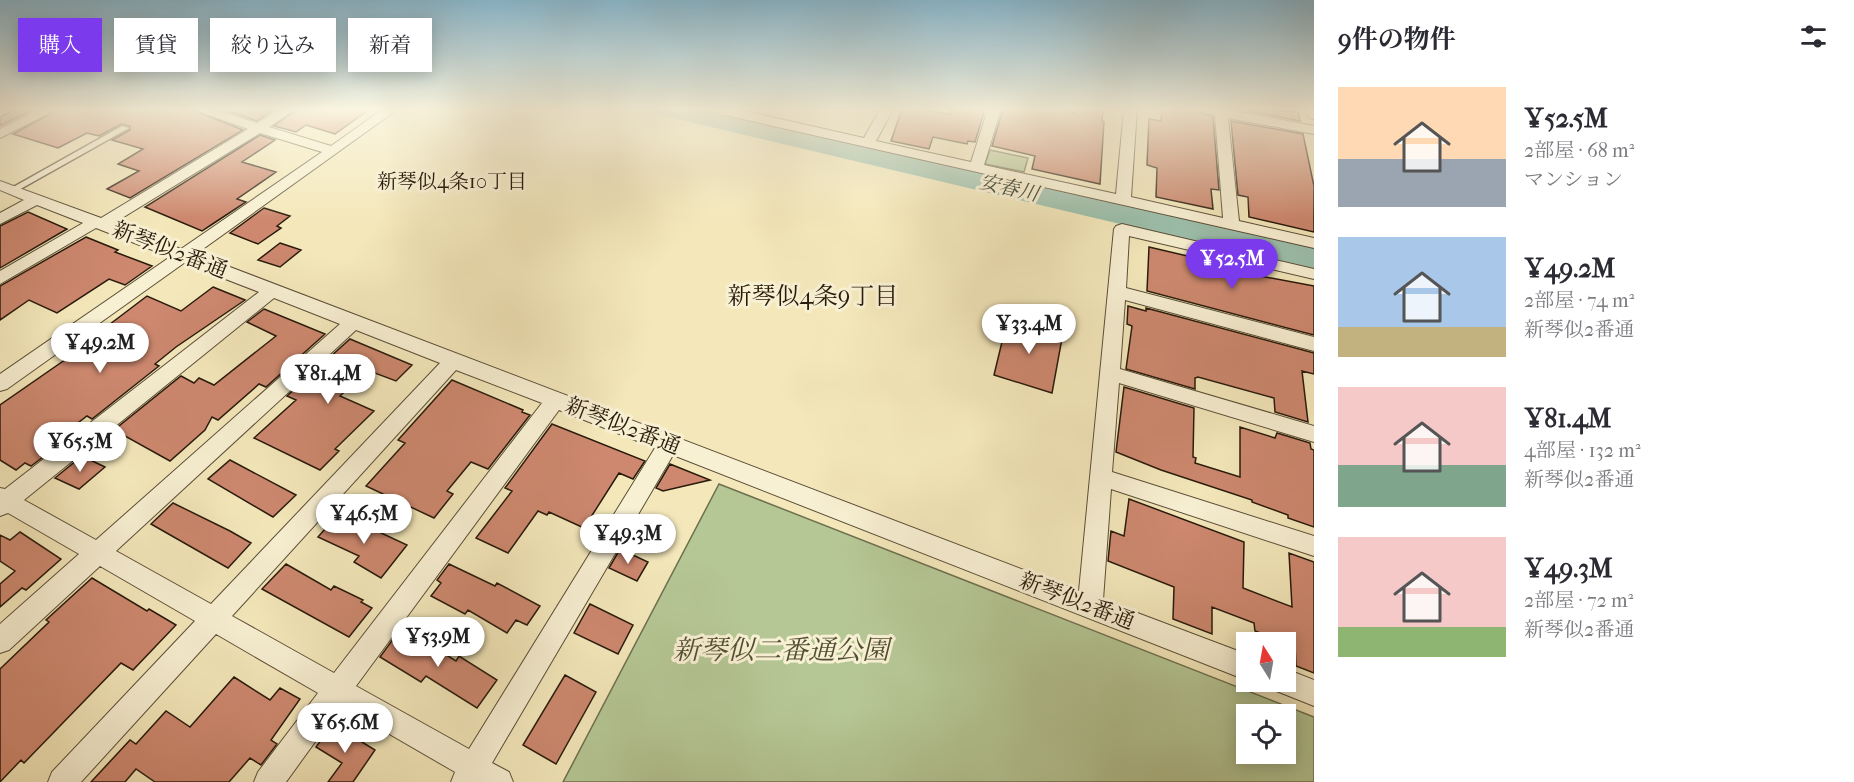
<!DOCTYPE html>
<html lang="ja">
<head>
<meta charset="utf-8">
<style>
  body { margin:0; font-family:"IM FELL French Canon","Noto Serif JP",serif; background:#f2f2f3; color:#2b2b33; height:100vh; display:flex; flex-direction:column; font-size:22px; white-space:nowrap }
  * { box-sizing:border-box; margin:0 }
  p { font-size:20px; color:#7c7c81 }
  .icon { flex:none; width:33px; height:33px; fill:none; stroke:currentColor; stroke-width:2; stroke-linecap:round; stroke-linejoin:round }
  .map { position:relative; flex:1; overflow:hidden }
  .drawer { display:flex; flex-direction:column; background:#fff; width:540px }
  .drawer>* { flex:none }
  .hud { position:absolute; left:18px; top:18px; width:570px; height:54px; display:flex; gap:12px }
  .needle { width:39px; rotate:349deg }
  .controls { position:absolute; left:1236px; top:632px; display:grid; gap:12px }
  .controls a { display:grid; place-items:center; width:60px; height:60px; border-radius:0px; background:#fff; box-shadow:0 3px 15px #0003; font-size:30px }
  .price { position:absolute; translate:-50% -51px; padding:0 14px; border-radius:21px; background:#fff; color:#222; font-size:20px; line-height:39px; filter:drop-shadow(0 2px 3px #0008) }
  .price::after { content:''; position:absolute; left:50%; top:36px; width:18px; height:14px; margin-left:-9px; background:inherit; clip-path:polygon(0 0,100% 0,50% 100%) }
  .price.on { background:#7c3aed; color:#fff }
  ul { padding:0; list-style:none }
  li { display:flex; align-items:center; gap:18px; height:150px; padding:0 24px }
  li span { display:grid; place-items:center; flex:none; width:168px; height:120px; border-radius:0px; color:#555 }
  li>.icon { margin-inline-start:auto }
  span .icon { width:72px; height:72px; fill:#fffc; stroke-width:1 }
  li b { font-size:26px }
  h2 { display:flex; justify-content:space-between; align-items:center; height:72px; padding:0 24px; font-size:26px }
  .pill { padding:0 21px; border-radius:0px; background:#fff; box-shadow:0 3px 15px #0003; font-size:21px; line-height:54px }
  .pill.on { background:#7c3aed; color:#fff }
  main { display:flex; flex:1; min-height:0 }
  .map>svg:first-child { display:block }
</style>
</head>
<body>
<main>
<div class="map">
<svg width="1314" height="782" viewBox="0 0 1314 782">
  <rect width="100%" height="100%" fill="#f4e8bb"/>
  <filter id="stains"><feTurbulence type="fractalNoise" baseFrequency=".00333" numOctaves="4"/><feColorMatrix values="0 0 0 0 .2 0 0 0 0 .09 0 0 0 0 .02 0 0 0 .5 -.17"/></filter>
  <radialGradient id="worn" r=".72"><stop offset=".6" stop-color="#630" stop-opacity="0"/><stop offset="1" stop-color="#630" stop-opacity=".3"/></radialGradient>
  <path fill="#b5c795" stroke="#6e7050" stroke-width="1.5" fill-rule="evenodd" d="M 990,150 L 1028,158 L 1024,172 L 985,164 Z
    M 719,484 L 1314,717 L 1314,782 L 563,782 ZM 1246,714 L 1286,714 L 1286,753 L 1246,753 Z"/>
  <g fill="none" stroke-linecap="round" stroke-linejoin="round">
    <path fill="#9cc0ad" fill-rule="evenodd" d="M 656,109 L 708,109 L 1314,248 L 1314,270 L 669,117 L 659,115 Z"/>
  </g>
  <path fill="#cd886f" stroke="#281a0b" stroke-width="1.5" d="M 15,109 L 34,109 L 0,126 L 0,117 Z
    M 59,109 L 190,109 L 243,130 L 130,198 L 107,189 L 139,171 L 118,164 L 143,149 L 112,140 L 130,130 L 130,126 L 121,124 L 99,136 L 87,133 L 58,148 L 13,134 Z
    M 222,109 L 274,109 L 257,121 Z
    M 297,109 L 370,109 L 335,134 L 306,125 L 296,132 L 274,126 Z
    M 902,109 L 923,109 L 950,114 L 952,109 L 985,109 L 975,142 L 968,141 L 967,144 L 933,137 L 929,149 L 891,141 Z
    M 1003,109 L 1060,109 L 1076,113 L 1077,109 L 1103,109 L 1102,121 L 1104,122 L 1100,184 L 1032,169 L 1035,156 L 992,146 Z
    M 1162,109 L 1194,109 L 1213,117 L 1219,190 L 1211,189 L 1213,209 L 1156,197 L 1157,168 L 1147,165 L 1149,119 L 1161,121 Z
    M 1240,109 L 1298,112 L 1300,121 Z
    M 1231,121 L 1303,134 L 1314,186 L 1314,232 L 1249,217 L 1248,197 L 1238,195 Z
    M 260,135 L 275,140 L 242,162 L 276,172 L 237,199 L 246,202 L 211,225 L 202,231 L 145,207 Z
    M 264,208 L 290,216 L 277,226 L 281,228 L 258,244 L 230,233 Z
    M 28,212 L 67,229 L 0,268 L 0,226 Z
    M 86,237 L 118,250 L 115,252 L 152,266 L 125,285 L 109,279 L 57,313 L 29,300 L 0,320 L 0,286 Z
    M 280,243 L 301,250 L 280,267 L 258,260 Z
    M 1149,247 L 1196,258 L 1196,255 L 1218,261 L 1218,265 L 1260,276 L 1314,286 L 1314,335 L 1147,291 Z
    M 213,287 L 245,300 L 176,347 L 155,364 L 159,366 L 92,419 L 87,416 L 53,442 L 59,445 L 31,466 L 25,463 L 16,470 L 0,460 L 0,405 L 95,339 L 93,337 L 147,296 L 181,311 Z
    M 1128,306 L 1146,311 L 1146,308 L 1314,353 L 1314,374 L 1302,371 L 1308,422 L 1275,412 L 1274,398 L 1198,377 L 1195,378 L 1195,389 L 1126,369 L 1132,326 L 1127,324 Z
    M 264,309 L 325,334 L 266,387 L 259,384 L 218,420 L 212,417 L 205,430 L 170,461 L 114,430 L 181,376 L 194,383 L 199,378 L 214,385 L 276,336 L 247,322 Z
    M 1008,317 L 1063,333 L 1052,393 L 994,375 Z
    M 350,339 L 412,365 L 396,381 L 367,370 L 340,396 L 374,411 L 335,449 L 339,451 L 320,470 L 254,438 L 296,400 L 287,396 Z
    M 452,380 L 523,410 L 522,412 L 530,415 L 488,469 L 471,462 L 447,491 L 453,494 L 434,518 L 366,486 L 405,443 L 398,440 Z
    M 1124,387 L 1194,408 L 1193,457 L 1196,458 L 1195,463 L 1240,477 L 1240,427 L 1275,438 L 1277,433 L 1310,443 L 1311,449 L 1314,450 L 1314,527 L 1288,518 L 1288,515 L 1252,502 L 1252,500 L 1161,470 L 1116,452 Z
    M 552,424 L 645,461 L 633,479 L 619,473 L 584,528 L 549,512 L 547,515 L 538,511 L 508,553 L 476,538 L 512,491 L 505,488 Z
    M 82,456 L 105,467 L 79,489 L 55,478 Z
    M 230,460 L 296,495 L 273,517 L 208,479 Z
    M 670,464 L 710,480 L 663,491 L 656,488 Z
    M 1129,499 L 1244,542 L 1243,588 L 1292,607 L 1289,553 L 1314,562 L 1314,673 L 1296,666 L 1295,646 L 1255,631 L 1254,623 L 1212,607 L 1212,634 L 1173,619 L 1174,587 L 1108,561 L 1111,531 L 1124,536 Z
    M 173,503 L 230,531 L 251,543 L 228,568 L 151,524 Z
    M 345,516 L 407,545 L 381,578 L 354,562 L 359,556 L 318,537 L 332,521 L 338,523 Z
    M 20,532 L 61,559 L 26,590 L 22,588 L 0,607 L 0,584 L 15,571 L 0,561 L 0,535 L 10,540 Z
    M 620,549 L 648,562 L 637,581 L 609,568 Z
    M 286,564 L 331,590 L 334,586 L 363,600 L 361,602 L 372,608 L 349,637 L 262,589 Z
    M 449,564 L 495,586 L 497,583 L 540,606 L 527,625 L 516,620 L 507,633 L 468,610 L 465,614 L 431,596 L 441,583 L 437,580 Z
    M 92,578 L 147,611 L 149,609 L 176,625 L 133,670 L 121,663 L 24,763 L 21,760 L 0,782 L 0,669 L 49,622 L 46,620 Z
    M 590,604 L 633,625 L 618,654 L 574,633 Z
    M 402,627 L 456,661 L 459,656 L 497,680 L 477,708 L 426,676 L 421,682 L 380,657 Z
    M 565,675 L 596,692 L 556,764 L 523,745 Z
    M 234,677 L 270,700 L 280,688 L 300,699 L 271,740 L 277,744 L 261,765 L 250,758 L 229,782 L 155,782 L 136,769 L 125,782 L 91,782 L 130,740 L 136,744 L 166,711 L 190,727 Z
    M 333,724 L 375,750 L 353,782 L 328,782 L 342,763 L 316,747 Z"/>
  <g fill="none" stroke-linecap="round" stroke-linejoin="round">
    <g stroke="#5b4e37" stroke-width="3">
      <path id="lane" d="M 122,126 L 129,128 L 15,192 L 9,192 L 8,190 Z"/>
    </g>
    <g stroke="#5b4e37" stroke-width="2">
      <path id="street" d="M 40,109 L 57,109 L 0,138 L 0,129 Z
        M 192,109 L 213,109 L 257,123 L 279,109 L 295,109 L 269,127 L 331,146 L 383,109 L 398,109 L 196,254 L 1079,591 L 1114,229 L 1116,226 L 1122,224 L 1314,269 L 1314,279 L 1129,236 L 1126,288 L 1314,337 L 1314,351 L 1125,300 L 1120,369 L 1314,426 L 1314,442 L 1119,383 L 1112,472 L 1314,536 L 1314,556 L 1111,489 L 1103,600 L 1246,654 L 1246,680 L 673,455 L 492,763 L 509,772 L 513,782 L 451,782 L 455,772 L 341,706 L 286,782 L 254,782 L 258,772 L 318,693 L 216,634 L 81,782 L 48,782 L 52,772 L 195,621 L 100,566 L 9,650 L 0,653 L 0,624 L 79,554 L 8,513 L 0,516 L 0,488 L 5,489 L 259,292 L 184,263 L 7,389 L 0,391 L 0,374 L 170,257 L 96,228 L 0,284 L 0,271 L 83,223 L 37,205 L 0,224 L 0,213 L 24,200 L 0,190 L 0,181 L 101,218 L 248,129 ZM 260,133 L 322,152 L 181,249 L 114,223 ZM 274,298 L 340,324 L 96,540 L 24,500 ZM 356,330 L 440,363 L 211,604 L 116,551 ZM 456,370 L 542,403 L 334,673 L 232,616 ZM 559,410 L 655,448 L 469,749 L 356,686 Z
        M 710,109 L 736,109 L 864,138 L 880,109 L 893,109 L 876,141 L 971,162 L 988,109 L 1001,109 L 984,165 L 1116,194 L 1124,109 L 1137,109 L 1131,197 L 1223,218 L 1215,115 L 1196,109 L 1225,109 L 1314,126 L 1314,134 L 1228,118 L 1239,221 L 1314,238 L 1314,248 L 716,113 Z
        M 1307,109 L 1314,109 L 1314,119 L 1309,118 Z
        M 1286,669 L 1314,680 L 1314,706 L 1274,690 L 1270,681 L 1286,681 Z"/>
    </g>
    <use href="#lane" fill="#f8f0d3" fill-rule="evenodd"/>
    <use href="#street" fill="#f8f0d3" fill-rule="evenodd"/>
  </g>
  <linearGradient id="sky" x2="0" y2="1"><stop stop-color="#89b9d0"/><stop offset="0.5" stop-color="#faf5e0"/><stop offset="1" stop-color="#faf5e0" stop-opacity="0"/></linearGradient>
  <rect width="1314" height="219" fill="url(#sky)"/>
  <g text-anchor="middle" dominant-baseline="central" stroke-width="6" stroke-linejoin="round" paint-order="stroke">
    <g font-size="20" fill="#281a0b" stroke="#f8f0d3">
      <text x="452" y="181">新琴似4条10丁目</text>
    </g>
    <g font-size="20" font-style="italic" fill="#515444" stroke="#f8f0d3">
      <text transform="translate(1009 188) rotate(13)">安春川</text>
    </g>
    <g font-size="22" fill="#281a0b" stroke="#f8f0d3">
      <text transform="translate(170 250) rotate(21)">新琴似2番通</text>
      <text transform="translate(623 426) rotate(21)">新琴似2番通</text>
      <text transform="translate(1077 601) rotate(21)">新琴似2番通</text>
    </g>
    <g font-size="24" fill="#281a0b" stroke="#f8f0d3">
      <text x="813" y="296">新琴似4条9丁目</text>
    </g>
    <g font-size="27" font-style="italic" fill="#524e34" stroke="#f8f0d3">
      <text x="781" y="650">新琴似二番通公園</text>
    </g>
  </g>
  <rect width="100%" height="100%" filter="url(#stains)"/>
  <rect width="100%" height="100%" fill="url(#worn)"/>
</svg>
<div class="controls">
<a><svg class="needle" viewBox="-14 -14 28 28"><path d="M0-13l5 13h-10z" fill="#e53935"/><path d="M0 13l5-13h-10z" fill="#7c7c81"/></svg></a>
<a><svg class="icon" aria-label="locate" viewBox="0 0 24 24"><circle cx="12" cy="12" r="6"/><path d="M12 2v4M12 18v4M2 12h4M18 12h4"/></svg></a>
</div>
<b class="price on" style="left:1232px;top:290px">¥52.5M</b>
<b class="price" style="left:1029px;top:355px">¥33.4M</b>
<b class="price" style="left:100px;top:374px">¥49.2M</b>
<b class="price" style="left:328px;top:405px">¥81.4M</b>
<b class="price" style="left:80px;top:473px">¥65.5M</b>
<b class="price" style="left:364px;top:545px">¥46.5M</b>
<b class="price" style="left:628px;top:565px">¥49.3M</b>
<b class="price" style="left:438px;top:668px">¥53.9M</b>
<b class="price" style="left:345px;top:754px">¥65.6M</b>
<div class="hud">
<a class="pill on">購入</a>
<a class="pill">賃貸</a>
<a class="pill">絞り込み</a>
<a class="pill">新着</a>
</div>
</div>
<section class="drawer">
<h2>9件の物件<svg class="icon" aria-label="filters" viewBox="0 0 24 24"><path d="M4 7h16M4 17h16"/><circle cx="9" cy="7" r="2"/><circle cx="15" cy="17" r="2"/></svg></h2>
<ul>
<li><span style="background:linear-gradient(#ffd9b3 60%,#9aa5b1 0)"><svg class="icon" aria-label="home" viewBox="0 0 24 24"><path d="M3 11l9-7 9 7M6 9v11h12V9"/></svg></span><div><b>¥52.5M</b><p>2部屋 · 68 m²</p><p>マンション</p></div></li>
<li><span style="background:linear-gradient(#a9c7e8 75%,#c2b280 0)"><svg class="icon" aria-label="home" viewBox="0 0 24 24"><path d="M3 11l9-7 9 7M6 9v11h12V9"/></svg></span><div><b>¥49.2M</b><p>2部屋 · 74 m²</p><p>新琴似2番通</p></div></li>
<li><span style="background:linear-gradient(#f6c9c9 65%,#7fa58c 0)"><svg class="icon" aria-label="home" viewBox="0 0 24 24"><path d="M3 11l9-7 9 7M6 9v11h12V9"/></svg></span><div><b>¥81.4M</b><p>4部屋 · 132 m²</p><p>新琴似2番通</p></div></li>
<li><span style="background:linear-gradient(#f6c9c9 75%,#8fb573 0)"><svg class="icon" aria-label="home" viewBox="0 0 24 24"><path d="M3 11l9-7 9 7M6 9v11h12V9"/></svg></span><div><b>¥49.3M</b><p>2部屋 · 72 m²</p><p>新琴似2番通</p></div></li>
</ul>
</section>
</main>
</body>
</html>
